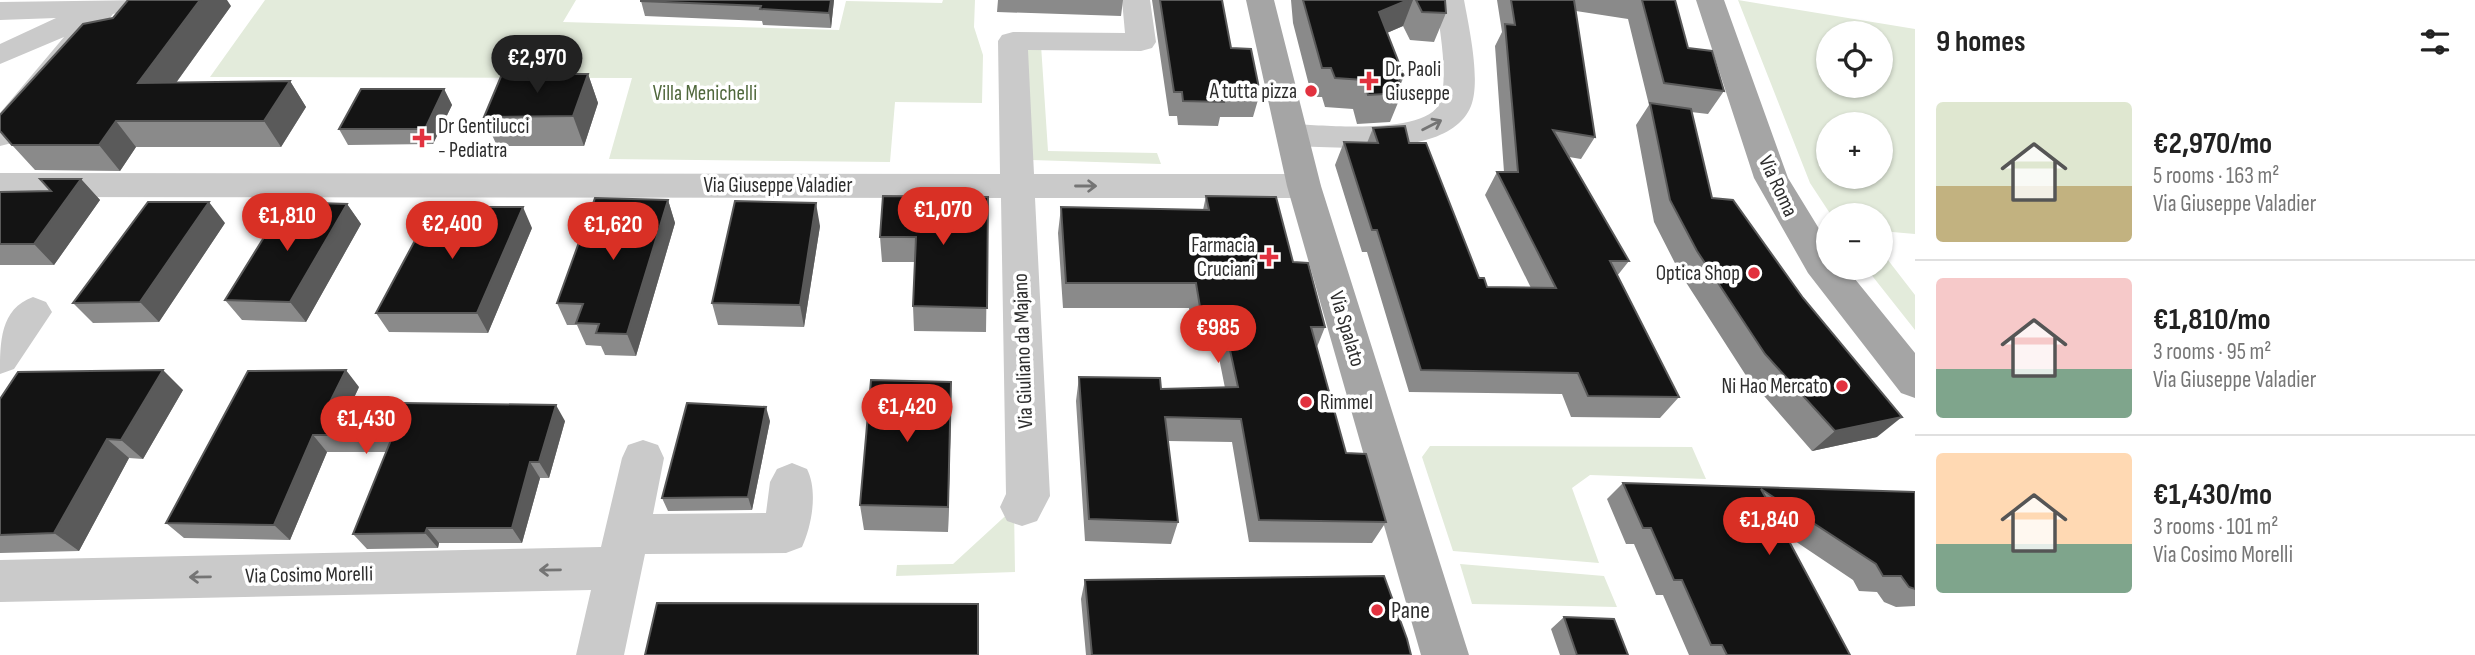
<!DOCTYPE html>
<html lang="en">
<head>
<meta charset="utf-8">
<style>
  body { margin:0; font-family:"Sofia Sans Condensed",sans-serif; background:#f6f6f6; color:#222; height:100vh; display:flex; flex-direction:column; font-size:26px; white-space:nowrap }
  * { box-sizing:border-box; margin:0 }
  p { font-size:23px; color:#767676 }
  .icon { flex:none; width:38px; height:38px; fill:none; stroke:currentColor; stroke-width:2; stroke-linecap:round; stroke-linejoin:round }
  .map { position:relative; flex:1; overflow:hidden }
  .sheet { display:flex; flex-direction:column; background:#fff; width:560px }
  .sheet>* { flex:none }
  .buttons { position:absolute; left:1816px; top:21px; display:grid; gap:14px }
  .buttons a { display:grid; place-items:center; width:77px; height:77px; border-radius:50%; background:#fff; box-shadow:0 2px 5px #0004; font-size:35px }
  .price { position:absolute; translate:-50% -60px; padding:0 16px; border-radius:24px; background:#d93025; color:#fff; font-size:23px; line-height:46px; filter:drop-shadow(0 2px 4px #0008) }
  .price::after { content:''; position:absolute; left:50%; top:42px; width:21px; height:16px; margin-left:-10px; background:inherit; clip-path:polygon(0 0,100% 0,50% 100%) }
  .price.selected { background:#222; color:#fff }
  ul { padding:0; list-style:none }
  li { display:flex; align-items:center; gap:21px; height:175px; padding:0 21px }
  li+li { border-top:2px solid #e0e0e0 }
  li span { display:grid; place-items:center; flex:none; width:196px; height:140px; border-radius:7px; color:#555 }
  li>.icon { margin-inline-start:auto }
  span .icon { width:84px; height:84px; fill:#fffc; stroke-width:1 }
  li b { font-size:30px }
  h2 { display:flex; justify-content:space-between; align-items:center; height:84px; padding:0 21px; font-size:30px }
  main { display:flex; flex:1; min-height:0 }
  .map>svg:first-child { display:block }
</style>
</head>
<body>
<main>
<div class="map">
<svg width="1915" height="655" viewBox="0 0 1915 655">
  <rect width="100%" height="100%" fill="#fff"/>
  <path fill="#e3ebdb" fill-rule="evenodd" d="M 265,0 L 576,0 L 563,22 L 839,30 L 846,1 L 942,3 L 943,0 L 975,0 L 974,27 L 983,55 L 982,103 L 895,102 L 890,162 L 609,159 L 632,78 L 210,77 Z
    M 1738,0 L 1915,29 L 1915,234 L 1881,231 L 1881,215 L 1831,215 L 1810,183 ZM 1829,33 L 1881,33 L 1881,86 L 1829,86 ZM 1829,124 L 1881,124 L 1881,177 L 1829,177 Z
    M 1027,45 L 1041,45 L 1048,151 L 1157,153 L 1161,164 L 1031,160 Z
    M 1881,251 L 1915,295 L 1915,330 L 1866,268 L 1881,268 Z
    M 1430,446 L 1692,447 L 1706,479 L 1590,475 L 1572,488 L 1599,563 L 1453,551 L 1422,457 Z
    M 1014,508 L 1015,572 L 896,576 L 897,565 L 953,564 Z
    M 1460,564 L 1604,576 L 1617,607 L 1472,604 Z"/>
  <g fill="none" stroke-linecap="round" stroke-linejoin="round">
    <path fill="#cacaca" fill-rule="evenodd" d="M 148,0 L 144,6 L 113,14 L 12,143 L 0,146 L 0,113 L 64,37 L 0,64 L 0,44 L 56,18 L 0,20 L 0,2 Z
      M 1122,0 L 1150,0 L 1156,42 L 1152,48 L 1141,51 L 1028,50 L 1034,174 L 1304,174 L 1316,178 L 1321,186 L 1316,194 L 1304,198 L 1035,198 L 1050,496 L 1037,521 L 1022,526 L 1007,521 L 1000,507 L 1006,494 L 1001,198 L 0,197 L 0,173 L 1000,174 L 998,41 L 1002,35 L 1013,32 L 1125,33 Z
      M 1436,0 L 1464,0 C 1469,27 1481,81 1471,106 C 1450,159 1338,147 1292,146 L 1280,143 L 1276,135 L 1280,127 L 1292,124 C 1322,125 1428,136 1440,102 C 1449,76 1439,27 1436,0 Z
      M 33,297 L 46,302 L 52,312 L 14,369 L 0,374 C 0,342 0,309 33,297 Z
      M 643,440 L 658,445 L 664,458 L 653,514 L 766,513 L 770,482 L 777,469 L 792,463 L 807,469 C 818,491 812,525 802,547 L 786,553 L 645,554 L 624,655 L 576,655 L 591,590 L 0,602 L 0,560 L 601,547 L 622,458 L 628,445 Z"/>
    <path fill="#a5a5a5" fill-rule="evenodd" d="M 1246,0 L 1274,0 L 1321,186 L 1469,655 L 1421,655 L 1287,186 Z
      M 1696,0 L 1724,0 L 1788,178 L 1829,245 L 1829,268 L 1846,268 L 1915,353 L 1915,398 L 1901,393 L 1808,273 L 1754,178 Z"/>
  </g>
  <path fill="#8a8a8a" d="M 834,0 L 831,28 L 763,25 L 762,21 L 645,16 L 641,1 Z
    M 998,0 L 1123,0 L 1121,16 L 997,12 Z
    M 1152,0 L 1222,0 L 1231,48 L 1260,93 L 1253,117 L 1220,117 L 1218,126 L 1178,125 L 1177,116 L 1169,116 Z
    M 1291,0 L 1445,0 L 1446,13 L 1434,42 L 1410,40 L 1403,26 L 1387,33 L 1404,76 L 1400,86 L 1402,93 L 1390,122 L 1357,124 L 1353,109 L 1325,107 L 1322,97 L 1312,97 L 1293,23 Z
    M 1497,0 L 1675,0 L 1688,48 L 1724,91 L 1708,114 L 1691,112 L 1712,198 L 1877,437 L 1812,451 L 1745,374 L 1680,273 L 1654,222 L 1636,125 L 1649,105 L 1628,19 L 1576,11 L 1595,137 L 1581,159 L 1569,157 L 1629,261 L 1617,276 L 1679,397 L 1660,418 L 1571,417 L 1562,394 L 1409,392 L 1367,252 L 1362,252 L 1335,165 L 1344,142 L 1367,143 L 1373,128 L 1409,143 L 1479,278 L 1487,287 L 1531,288 L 1485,195 L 1497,172 L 1504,172 L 1495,46 L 1502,32 Z
    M 231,6 L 176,83 L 290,81 L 306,107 L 281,147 L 136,147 L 120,171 L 35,170 L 12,145 Z
    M 588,74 L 598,103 L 584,146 L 497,146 L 484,117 Z
    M 444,89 L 452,105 L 433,144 L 348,145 L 339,129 Z
    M 81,179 L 100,200 L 54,265 L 0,265 L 0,192 L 51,191 Z
    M 1206,196 L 1293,262 L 1325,327 L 1317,347 L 1346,453 L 1386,522 L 1372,543 L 1249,542 L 1232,442 L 1168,441 L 1178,522 L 1171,544 L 1085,541 L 1076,401 L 1079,377 L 1161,389 L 1225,388 L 1215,338 L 1194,338 L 1189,308 L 1063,308 L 1058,233 L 1061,207 L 1203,210 Z
    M 988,197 L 986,332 L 914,331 L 913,306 L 915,262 L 882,262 L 880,237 Z
    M 668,200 L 675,223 L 636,356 L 605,355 L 601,346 L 586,345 L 577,325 L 567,325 L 557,303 Z
    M 347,204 L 361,224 L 306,322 L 242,320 L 225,300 Z
    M 225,223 L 159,322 L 93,323 L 73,303 Z
    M 820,226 L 804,327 L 718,325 L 712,303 Z
    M 532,228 L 488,333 L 389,332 L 376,313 Z
    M 359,387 L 352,402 L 565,421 L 549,478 L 540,478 L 522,543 L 439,543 L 438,548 L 367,549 L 353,534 L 386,452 L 327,452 L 290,540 L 184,538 L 166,523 Z
    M 183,390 L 143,459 L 129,458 L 79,551 L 0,553 L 0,399 Z
    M 951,409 L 948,532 L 864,530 L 860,505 Z
    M 770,421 L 752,510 L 668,511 L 662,498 Z
    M 1623,483 L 1915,492 L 1915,606 L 1896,607 L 1884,602 L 1877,592 L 1859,591 L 1853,580 L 1786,535 L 1850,655 L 1689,655 L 1663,595 L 1656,595 L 1634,544 L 1626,544 L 1607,499 Z
    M 1085,580 L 1411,655 L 1086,655 L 1081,599 Z
    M 1564,617 L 1628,655 L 1560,655 L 1551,629 Z"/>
  <path fill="#5a5a5a" d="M 200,0 L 227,0 L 231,6 L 157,109 L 138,83 Z
    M 831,0 L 834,0 L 831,28 L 829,13 Z
    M 1408,0 L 1413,0 L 1403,26 L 1368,41 L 1379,12 Z
    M 588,74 L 598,103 L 584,146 L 573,116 Z
    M 290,81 L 306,107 L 281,147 L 264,121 Z
    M 444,89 L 452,105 L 433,144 L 425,129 Z
    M 116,121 L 136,147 L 120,171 L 99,145 Z
    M 81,179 L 100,200 L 54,265 L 34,244 Z
    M 668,200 L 675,223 L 636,356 L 627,334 Z
    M 209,202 L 225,223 L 159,322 L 140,302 Z
    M 816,203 L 820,226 L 804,327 L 800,305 Z
    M 347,204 L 361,224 L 306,322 L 290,302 Z
    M 523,207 L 532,228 L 488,333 L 477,313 Z
    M 163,370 L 183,390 L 143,459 L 121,440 Z
    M 346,370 L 359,387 L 344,419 L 330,402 Z
    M 951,382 L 951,409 L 948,532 L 948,507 Z
    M 556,405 L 565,421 L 549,478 L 539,462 Z
    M 766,407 L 770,421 L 752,510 L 748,497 Z
    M 1902,417 L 1877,437 L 1812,451 L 1835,431 Z
    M 313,435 L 327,452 L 290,540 L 274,525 Z
    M 107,439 L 129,458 L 79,551 L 54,533 Z
    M 530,462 L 540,478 L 522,543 L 512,528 Z
    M 427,528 L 439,543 L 438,548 L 425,533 Z"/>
  <path fill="#141414" stroke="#5a5a5a" stroke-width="2" d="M 128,0 L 200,0 L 138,83 L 290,81 L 264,121 L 116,121 L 99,145 L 12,145 L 0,131 L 0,115 L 83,24 L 113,18 Z
    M 641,0 L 831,0 L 829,13 L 760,9 L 761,6 L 641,1 Z
    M 1160,0 L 1222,0 L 1231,48 L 1251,49 L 1260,93 L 1223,94 L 1224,102 L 1183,101 L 1182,92 L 1174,92 Z
    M 1303,0 L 1408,0 L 1379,12 L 1404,76 L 1398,75 L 1402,93 L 1368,95 L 1364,80 L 1335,78 L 1331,68 L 1322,68 Z
    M 1416,0 L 1445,0 L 1446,13 L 1422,12 Z
    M 1511,0 L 1574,0 L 1595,137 L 1553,130 L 1629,261 L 1610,261 L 1679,397 L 1588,396 L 1578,373 L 1421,370 L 1377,230 L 1372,230 L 1344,142 L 1378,143 L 1373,128 L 1405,126 L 1409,143 L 1426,143 L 1479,278 L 1484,278 L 1487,287 L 1556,288 L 1497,172 L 1518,172 L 1505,24 L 1515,25 Z
    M 1642,0 L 1675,0 L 1688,48 L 1712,51 L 1724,91 L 1664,83 Z
    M 502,74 L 588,74 L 573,116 L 484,117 Z
    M 361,89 L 444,89 L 425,129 L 339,129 Z
    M 1650,103 L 1691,109 L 1712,198 L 1733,200 L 1803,298 L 1902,417 L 1835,431 L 1765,354 L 1697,251 L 1670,200 Z
    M 40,179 L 81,179 L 34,244 L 0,244 L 0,192 L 51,191 Z
    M 883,196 L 988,197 L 987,308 L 913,306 L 916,237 L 880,237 Z
    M 1206,196 L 1276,197 L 1293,262 L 1308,263 L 1325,327 L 1311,327 L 1346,453 L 1366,454 L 1386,522 L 1259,520 L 1241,419 L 1165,417 L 1178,522 L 1089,519 L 1079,377 L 1160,378 L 1161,389 L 1238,387 L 1222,313 L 1201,313 L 1196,283 L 1066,283 L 1061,207 L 1209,210 Z
    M 595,198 L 668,200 L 627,334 L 596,333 L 599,324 L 576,323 L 583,304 L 557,303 Z
    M 735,201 L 816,203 L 800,305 L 712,303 Z
    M 148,202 L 209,202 L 140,302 L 73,303 Z
    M 286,202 L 347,204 L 290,302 L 225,300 Z
    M 433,207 L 523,207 L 477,313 L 376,313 Z
    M 163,370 L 121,440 L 107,439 L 54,533 L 0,535 L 0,399 L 18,372 Z
    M 346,370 L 330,402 L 556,405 L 539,462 L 530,462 L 512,528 L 427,528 L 425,533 L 353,534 L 393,435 L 313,435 L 274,525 L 166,523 L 248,371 Z
    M 871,380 L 951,382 L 948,507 L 860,505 Z
    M 687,403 L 766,407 L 748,497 L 662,498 Z
    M 1623,483 L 1915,492 L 1915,589 L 1909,587 L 1901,576 L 1883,576 L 1876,564 L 1761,489 L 1850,655 L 1727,655 L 1722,645 L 1711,645 L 1682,580 L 1674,580 L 1651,528 L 1643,528 Z
    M 1384,576 L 1407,639 L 1411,655 L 1092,655 L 1085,580 Z
    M 657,603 L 978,604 L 978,655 L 645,655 Z
    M 1564,617 L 1614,619 L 1628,655 L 1577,655 Z"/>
  <defs><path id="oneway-shaft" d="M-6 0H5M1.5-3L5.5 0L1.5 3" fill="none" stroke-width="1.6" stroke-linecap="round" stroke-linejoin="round" transform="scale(1.75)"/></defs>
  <g stroke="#747474">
    <use href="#oneway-shaft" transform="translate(1432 125) rotate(-27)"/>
    <use href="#oneway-shaft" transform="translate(1086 186)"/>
    <use href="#oneway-shaft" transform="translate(550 570) rotate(179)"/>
    <use href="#oneway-shaft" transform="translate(200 577) rotate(179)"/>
  </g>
  <g fill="#e2323f" stroke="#fff" stroke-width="2.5">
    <path d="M1365.5 70.5h7v7h7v7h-7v7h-7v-7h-7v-7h7z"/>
    <circle cx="1311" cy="91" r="7"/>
    <path d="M418.5 127.5h7v7h7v7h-7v7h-7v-7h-7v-7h7z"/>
    <path d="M1265.5 246.5h7v7h7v7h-7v7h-7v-7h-7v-7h7z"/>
    <circle cx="1754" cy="273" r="7"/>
    <circle cx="1842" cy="386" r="7"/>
    <circle cx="1306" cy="402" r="7"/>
    <circle cx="1377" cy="610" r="7"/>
  </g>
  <g text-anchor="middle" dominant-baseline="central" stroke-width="7" stroke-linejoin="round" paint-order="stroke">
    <g font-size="21" fill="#2d2d2d" stroke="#fff" text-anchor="end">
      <text x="1385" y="69" text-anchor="start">Dr. Paoli<tspan x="1385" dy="24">Giuseppe</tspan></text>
      <text x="1297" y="91">A tutta pizza</text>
      <text x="438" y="126" text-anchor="start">Dr Gentilucci<tspan x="438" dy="24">- Pediatra</tspan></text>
      <text x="1255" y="245">Farmacia<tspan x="1255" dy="24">Cruciani</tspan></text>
      <text x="1740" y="273">Optica Shop</text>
      <text x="1828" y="386">Ni Hao Mercato</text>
      <text x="1320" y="402" text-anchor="start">Rimmel</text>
    </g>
    <g font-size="21" fill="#50683c" stroke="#fff">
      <text x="705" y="93">Villa Menichelli</text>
    </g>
    <g font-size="21" fill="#2d2d2d" stroke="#fff">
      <text x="778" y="185">Via Giuseppe Valadier</text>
      <text transform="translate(1778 186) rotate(65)">Via Roma</text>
      <text transform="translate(1347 329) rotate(73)">Via Spalato</text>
      <text transform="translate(1023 351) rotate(-92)">Via Giuliano da Majano</text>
      <text transform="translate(309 575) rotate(-1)">Via Cosimo Morelli</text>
    </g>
    <g font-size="24" fill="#2d2d2d" stroke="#fff" text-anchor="start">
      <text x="1391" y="610">Pane</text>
    </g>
  </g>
</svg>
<div class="buttons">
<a><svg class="icon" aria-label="locate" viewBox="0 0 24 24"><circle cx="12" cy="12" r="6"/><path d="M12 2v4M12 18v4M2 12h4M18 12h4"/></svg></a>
<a>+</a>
<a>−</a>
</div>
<b class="price selected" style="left:537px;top:95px">€2,970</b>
<b class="price" style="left:943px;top:247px">€1,070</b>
<b class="price" style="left:287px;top:253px">€1,810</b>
<b class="price" style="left:452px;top:261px">€2,400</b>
<b class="price" style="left:613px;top:262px">€1,620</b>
<b class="price" style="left:1218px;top:365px">€985</b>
<b class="price" style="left:907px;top:444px">€1,420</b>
<b class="price" style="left:366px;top:456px">€1,430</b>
<b class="price" style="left:1769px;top:557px">€1,840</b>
</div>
<section class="sheet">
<h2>9 homes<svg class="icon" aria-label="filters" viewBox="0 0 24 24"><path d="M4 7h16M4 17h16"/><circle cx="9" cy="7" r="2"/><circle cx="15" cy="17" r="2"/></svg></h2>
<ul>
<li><span style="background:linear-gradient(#dfe7d0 60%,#c2b280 0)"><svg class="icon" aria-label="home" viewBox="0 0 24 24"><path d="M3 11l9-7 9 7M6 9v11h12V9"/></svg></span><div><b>€2,970/mo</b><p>5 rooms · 163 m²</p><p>Via Giuseppe Valadier</p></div></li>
<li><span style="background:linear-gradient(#f6c9c9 65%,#7fa58c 0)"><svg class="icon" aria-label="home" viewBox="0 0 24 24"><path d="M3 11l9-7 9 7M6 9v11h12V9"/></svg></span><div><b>€1,810/mo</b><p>3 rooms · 95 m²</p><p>Via Giuseppe Valadier</p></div></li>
<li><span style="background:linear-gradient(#ffd9b3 65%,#7fa58c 0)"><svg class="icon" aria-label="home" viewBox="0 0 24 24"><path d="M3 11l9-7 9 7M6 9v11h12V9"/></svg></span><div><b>€1,430/mo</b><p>3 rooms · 101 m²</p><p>Via Cosimo Morelli</p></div></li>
</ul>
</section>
</main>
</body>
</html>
